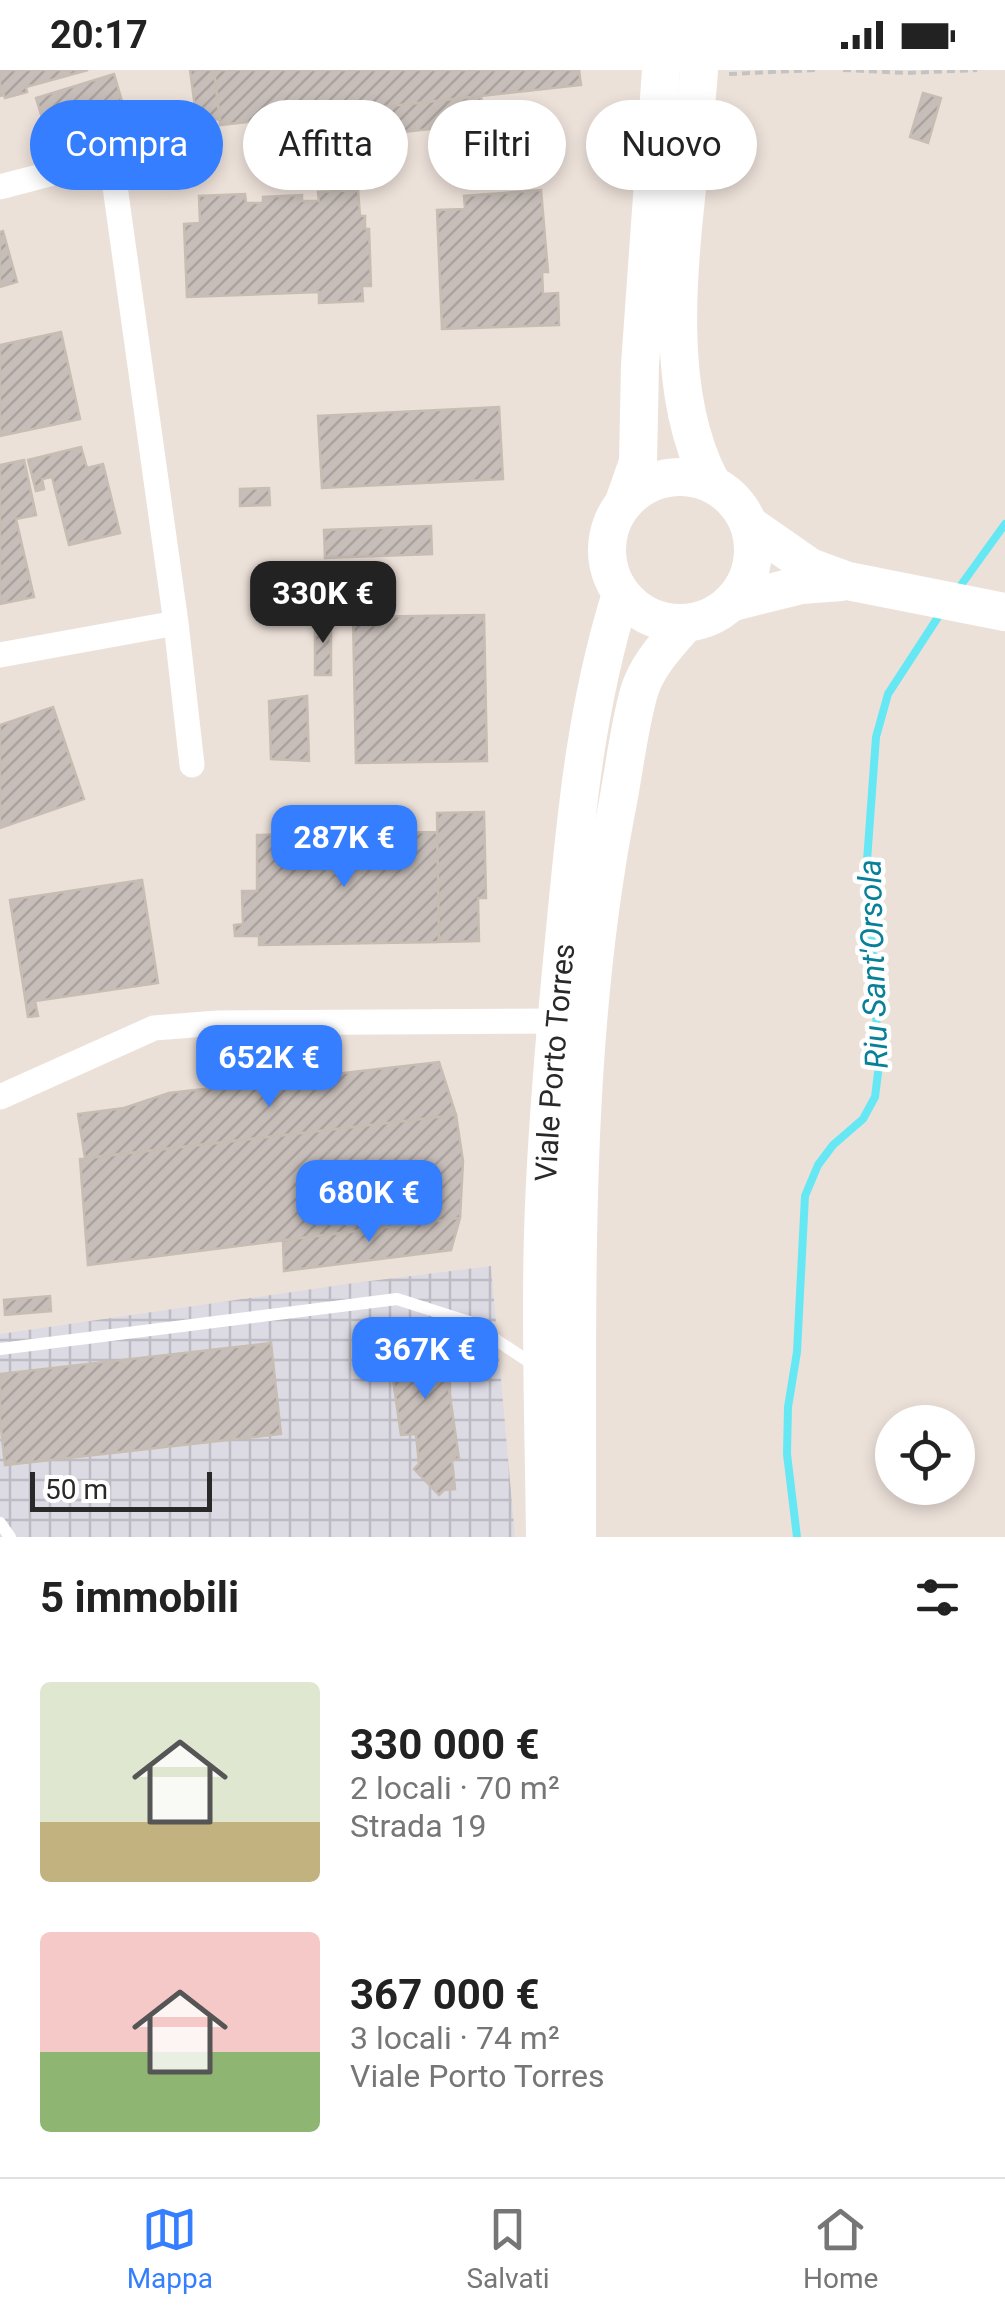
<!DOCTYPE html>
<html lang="it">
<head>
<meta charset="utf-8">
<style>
  body { margin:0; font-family:Roboto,sans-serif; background:#f6f6f6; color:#222; height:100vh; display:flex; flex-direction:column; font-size:38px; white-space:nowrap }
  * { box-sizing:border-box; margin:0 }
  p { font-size:32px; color:#767676 }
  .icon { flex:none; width:55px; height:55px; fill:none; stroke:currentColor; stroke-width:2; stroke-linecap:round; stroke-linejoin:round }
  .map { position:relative; height:1467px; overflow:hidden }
  .side { display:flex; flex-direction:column; background:#fff; flex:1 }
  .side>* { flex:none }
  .top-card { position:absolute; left:30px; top:30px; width:945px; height:90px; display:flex; gap:20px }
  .buttons { position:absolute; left:875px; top:1335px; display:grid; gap:20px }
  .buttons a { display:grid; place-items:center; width:100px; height:100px; border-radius:50%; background:#fff; box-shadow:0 5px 15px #0003; font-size:50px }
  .scale { position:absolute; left:30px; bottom:25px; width:182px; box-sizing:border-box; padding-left:10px; border:5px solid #292929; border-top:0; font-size:28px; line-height:35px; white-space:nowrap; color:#292929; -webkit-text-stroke:8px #fff; paint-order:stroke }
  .price { position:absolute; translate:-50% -85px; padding:0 22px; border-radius:20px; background:#347eff; color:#fff; font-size:32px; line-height:65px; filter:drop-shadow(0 2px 5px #0008) }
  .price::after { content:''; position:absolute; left:50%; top:60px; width:30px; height:22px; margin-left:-15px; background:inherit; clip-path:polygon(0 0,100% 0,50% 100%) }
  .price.selected { background:#222; color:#fff }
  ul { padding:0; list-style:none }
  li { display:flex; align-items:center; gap:30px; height:250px; padding:0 40px }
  li span { display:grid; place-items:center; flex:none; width:280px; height:200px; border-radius:10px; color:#555 }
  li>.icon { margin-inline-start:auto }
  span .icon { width:120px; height:120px; fill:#fffc; stroke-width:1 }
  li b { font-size:42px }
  h2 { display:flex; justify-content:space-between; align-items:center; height:120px; padding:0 40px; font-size:42px }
  .tag { padding:0 35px; border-radius:45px; background:#fff; box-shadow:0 5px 15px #0003; font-size:35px; line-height:90px }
  .tag.selected { background:#347eff; color:#fff }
  .status { display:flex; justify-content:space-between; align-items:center; height:70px; padding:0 50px; background:#fff; direction:ltr }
  .status svg { height:28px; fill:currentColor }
  .tab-bar { display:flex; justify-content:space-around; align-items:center; height:140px; border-top:2px solid #e0e0e0; background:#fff; font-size:28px; color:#767676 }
  .tab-bar a { display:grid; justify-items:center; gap:5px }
  .tab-bar .selected { color:#347eff }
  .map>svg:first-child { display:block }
</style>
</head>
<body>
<div class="status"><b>20:17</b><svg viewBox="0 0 49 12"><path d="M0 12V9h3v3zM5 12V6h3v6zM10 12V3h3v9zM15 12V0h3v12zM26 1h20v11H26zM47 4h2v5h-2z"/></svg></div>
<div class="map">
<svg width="1005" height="1467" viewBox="0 0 1005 1467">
  <defs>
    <pattern id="industrial-grid" width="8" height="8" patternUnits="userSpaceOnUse" patternTransform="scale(2.5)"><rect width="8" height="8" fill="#dcdbe4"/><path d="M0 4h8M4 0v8" fill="none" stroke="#bdbcc4"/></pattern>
    <pattern id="building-hatch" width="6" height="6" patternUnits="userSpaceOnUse" patternTransform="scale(2.5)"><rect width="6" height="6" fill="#c7beb9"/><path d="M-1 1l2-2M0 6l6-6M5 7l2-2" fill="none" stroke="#aba39f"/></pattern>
  </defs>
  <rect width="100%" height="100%" fill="#ece1d9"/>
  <path fill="url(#industrial-grid)" d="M 491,1196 L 515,1467 L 0,1467 L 0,1264 L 354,1213 Z"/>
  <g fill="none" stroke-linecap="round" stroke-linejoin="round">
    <path stroke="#66e8f4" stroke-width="8" d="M 956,522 L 1005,454
      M 797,1467 L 787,1384 L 788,1337 L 797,1282 L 805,1126 L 818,1095 L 833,1075 L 863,1049 L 875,1027 L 879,995 L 867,791 L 876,667 L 888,624 L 942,541"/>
  </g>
  <path fill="url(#building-hatch)" stroke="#c7bdb3" stroke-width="2.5" d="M 0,0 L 88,0 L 26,17 L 27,22 L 5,28 L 4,25 L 0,26 Z
    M 190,0 L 214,0 L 220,49 L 197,52 Z
    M 214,0 L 579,0 L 581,15 L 220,55 Z
    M 114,4 L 124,38 L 46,61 L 36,28 Z
    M 923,23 L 941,28 L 928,73 L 910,67 Z
    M 481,26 L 484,53 L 313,72 L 310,45 Z
    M 358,120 L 360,146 L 365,146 L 365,159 L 369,159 L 371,216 L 362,216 L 363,231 L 319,233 L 319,222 L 187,227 L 184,154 L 200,153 L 199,126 L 245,124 L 246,133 L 263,133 L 263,127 L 302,125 L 302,131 L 319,131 L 318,122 Z
    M 541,120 L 548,202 L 542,202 L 543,224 L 558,223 L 559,255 L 442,259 L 437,140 L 465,139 L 464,126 Z
    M 3,161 L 17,212 L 0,217 L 0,162 Z
    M 61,262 L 80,349 L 0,366 L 0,275 Z
    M 499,337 L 503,409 L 322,418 L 318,346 Z
    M 81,377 L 87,398 L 103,394 L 120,463 L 69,475 L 52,407 L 42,409 L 44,419 L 36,421 L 28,390 Z
    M 24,390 L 36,445 L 16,449 L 34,527 L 0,534 L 0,395 Z
    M 269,418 L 270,435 L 240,436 L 240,419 Z
    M 431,456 L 432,484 L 325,488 L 324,460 Z
    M 315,544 L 323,544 L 323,551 L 331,551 L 331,605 L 315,605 Z
    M 484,545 L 487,691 L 356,693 L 353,547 Z
    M 307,626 L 309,691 L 271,689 L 269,631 Z
    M 53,637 L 84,729 L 0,758 L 0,655 Z
    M 484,742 L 486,828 L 478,828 L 479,871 L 439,872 L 437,743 Z
    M 437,762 L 439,872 L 259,875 L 259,866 L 235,866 L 234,855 L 243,854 L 242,821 L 257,821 L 257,765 Z
    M 142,810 L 158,913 L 35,931 L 38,946 L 28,947 L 10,830 Z
    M 439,992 L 456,1045 L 85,1088 L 78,1044 L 124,1038 L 169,1023 Z
    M 456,1045 L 463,1091 L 460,1148 L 88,1195 L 80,1089 Z
    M 460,1148 L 451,1180 L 284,1201 L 283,1170 Z
    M 50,1226 L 51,1241 L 5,1245 L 4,1230 Z
    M 440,1256 L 459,1389 L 452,1390 L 455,1419 L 444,1420 L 439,1425 L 414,1399 L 419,1394 L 416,1364 L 401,1365 L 386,1261 Z
    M 271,1273 L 281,1364 L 5,1395 L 0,1349 L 0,1304 Z"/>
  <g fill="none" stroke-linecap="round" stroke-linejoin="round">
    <path stroke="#c3c3c3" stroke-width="4" stroke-dasharray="8 5" stroke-linecap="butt" d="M 843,0 L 907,3 L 977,0
      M 729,4 L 816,0"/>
    <path stroke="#fff" stroke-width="12" d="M 0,1279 L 397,1229 L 469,1252 L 537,1297
      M 0,1453 L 10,1467"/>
    <path stroke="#fff" stroke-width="25" d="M 0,117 L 111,88 L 176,553 L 192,695
      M 0,585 L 176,553
      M 0,1027 L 154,958 L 218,953 L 556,951"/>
    <g stroke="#fff" stroke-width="38">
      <path d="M 699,0 C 691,125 650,298 711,412"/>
      <circle cx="680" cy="480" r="73"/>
      <path d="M 625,429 L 638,392 L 640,295 L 661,0"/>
      <path d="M 751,456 L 810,497 L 848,511 L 1005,542"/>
      <path d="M 733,532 L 801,515 L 841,512"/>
      <path id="s1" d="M 545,1467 C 544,1366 540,1264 543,1163 C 546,1062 555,961 565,860 C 576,744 586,636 621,524"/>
      <path d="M 577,1467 C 578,1224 570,981 616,742 C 624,703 628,661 639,622 C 647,595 667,575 685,554"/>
    </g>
  </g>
  <g text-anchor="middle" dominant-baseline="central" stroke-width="9" stroke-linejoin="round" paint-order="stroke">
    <g font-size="30" fill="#292929" stroke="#fff">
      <text stroke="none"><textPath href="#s1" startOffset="475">Viale Porto Torres</textPath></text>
    </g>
    <g font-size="32" font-style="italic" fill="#088098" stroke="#fff">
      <text transform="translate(873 894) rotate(-92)">Riu Sant'Orsola</text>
    </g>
  </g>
</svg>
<div class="buttons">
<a><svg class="icon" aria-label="locate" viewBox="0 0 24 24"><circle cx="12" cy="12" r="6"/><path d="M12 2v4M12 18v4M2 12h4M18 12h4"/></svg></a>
</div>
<div class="scale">50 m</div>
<b class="price selected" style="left:323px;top:576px">330K €</b>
<b class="price" style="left:344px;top:820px">287K €</b>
<b class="price" style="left:269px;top:1040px">652K €</b>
<b class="price" style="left:369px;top:1175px">680K €</b>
<b class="price" style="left:425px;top:1332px">367K €</b>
<div class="top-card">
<a class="tag selected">Compra</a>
<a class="tag">Affitta</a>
<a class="tag">Filtri</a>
<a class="tag">Nuovo</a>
</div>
</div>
<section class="side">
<h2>5 immobili<svg class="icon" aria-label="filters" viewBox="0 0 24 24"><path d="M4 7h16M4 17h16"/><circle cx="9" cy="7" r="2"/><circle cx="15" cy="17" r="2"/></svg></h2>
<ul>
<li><span style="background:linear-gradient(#dfe7d0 70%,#c2b280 0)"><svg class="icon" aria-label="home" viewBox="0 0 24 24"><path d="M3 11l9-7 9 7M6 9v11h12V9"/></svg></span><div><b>330 000 €</b><p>2 locali · 70 m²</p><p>Strada 19</p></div></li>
<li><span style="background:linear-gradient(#f6c9c9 60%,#8fb573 0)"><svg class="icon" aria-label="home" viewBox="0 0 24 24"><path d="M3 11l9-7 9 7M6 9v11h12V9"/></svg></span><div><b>367 000 €</b><p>3 locali · 74 m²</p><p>Viale Porto Torres</p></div></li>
</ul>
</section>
<nav class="tab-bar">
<a class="selected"><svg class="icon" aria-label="map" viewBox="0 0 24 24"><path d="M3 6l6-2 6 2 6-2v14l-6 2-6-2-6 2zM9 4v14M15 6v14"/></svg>Mappa</a>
<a><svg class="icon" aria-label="saved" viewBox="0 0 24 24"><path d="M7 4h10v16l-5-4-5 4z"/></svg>Salvati</a>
<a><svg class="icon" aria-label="home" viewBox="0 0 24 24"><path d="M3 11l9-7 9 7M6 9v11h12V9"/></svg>Home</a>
</nav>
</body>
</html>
